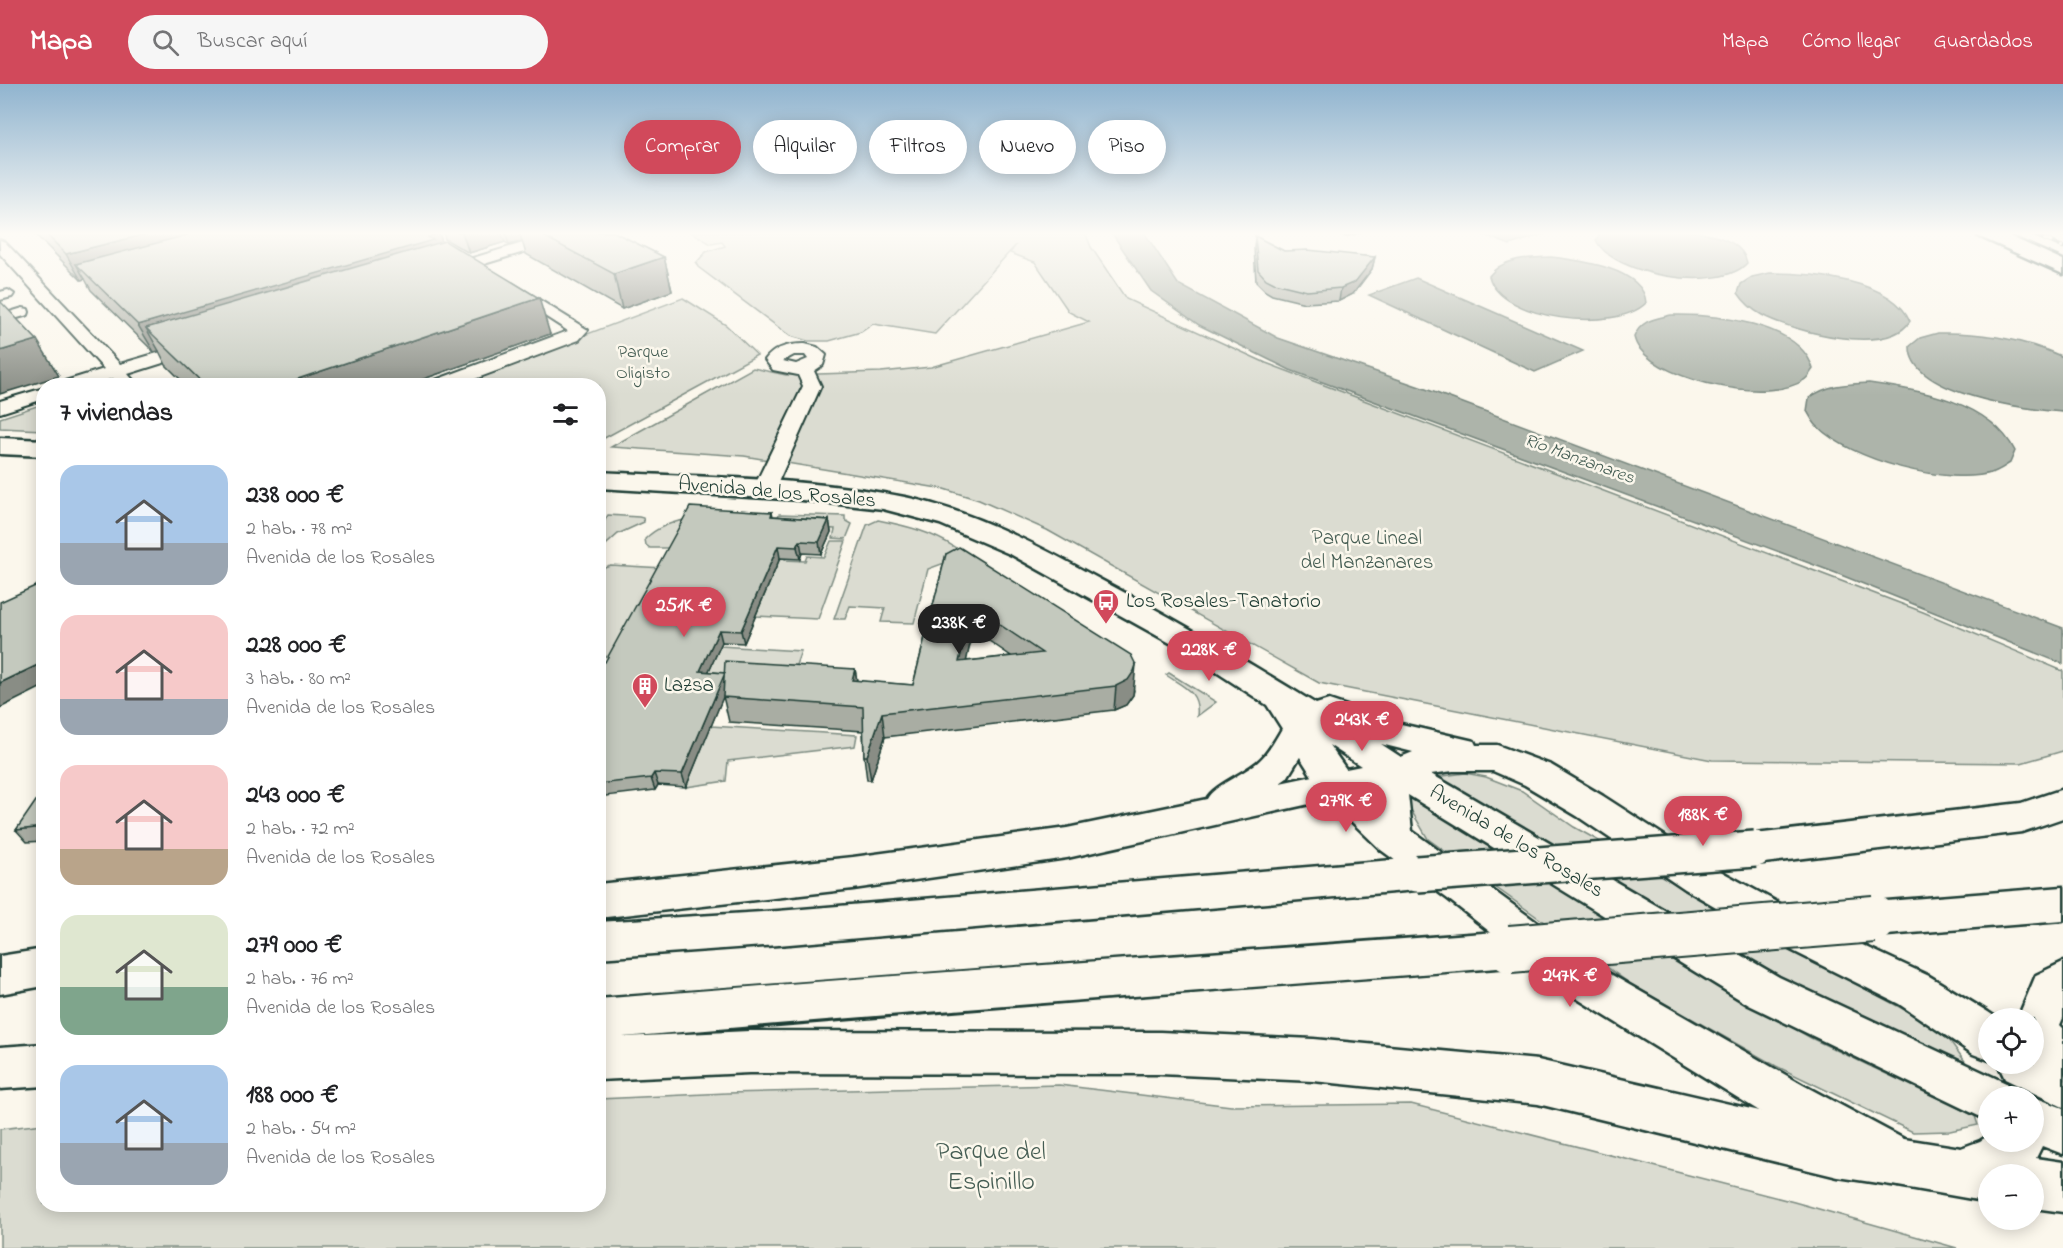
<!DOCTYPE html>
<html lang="es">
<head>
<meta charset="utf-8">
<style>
  body { margin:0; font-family:"Indie Flower",sans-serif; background:#f6f6f6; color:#202124; height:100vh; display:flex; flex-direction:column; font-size:22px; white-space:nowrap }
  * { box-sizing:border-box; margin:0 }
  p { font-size:20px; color:#757577 }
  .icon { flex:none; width:33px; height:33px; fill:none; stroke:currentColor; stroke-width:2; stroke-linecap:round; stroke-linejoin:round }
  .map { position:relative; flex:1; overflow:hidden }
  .details { position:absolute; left:36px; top:294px; width:570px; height:834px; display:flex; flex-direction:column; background:#fff; border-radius:24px; box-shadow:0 3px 15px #0003 }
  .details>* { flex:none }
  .banner { position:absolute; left:624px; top:36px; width:570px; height:54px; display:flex; gap:12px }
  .controls { position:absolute; left:1978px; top:924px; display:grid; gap:12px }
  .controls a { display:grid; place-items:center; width:66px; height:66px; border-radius:50%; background:#fff; box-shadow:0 3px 15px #0003; font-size:30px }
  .price { position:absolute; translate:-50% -51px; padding:0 14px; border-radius:21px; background:#d1495b; color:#fff; font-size:20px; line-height:39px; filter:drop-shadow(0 2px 3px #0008) }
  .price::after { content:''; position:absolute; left:50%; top:36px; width:18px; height:14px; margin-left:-9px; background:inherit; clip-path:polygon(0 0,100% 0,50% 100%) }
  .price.active { background:#222; color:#fff }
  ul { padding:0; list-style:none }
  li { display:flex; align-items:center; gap:18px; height:150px; padding:0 24px }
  li span { display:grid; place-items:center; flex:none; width:168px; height:120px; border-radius:18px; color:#555 }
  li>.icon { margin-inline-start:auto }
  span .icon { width:72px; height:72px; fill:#fffc; stroke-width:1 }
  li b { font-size:26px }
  h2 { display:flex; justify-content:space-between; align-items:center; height:72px; padding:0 24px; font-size:26px }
  .chip { padding:0 21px; border-radius:27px; background:#fff; box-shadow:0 3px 15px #0003; font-size:21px; line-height:54px }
  .chip.active { background:#d1495b; color:#fff }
  header { display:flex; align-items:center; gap:36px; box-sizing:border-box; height:84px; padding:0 30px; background:#d1495b; color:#fff }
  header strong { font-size:28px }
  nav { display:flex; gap:33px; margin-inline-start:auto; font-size:21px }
  .search { width:420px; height:54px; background:#f6f6f6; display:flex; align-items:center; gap:15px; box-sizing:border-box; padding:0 21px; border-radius:33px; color:#757577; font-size:22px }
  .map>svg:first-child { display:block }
</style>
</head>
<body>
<header>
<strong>Mapa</strong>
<div class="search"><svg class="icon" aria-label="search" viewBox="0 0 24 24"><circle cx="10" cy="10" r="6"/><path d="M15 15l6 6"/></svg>Buscar aquí</div>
<nav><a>Mapa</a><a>Cómo llegar</a><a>Guardados</a></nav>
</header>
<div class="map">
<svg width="2063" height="1164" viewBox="0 0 2063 1164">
  <rect width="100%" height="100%" fill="#fbf7ec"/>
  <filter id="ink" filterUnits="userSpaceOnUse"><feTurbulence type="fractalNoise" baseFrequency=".0167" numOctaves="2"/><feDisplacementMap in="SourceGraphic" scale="12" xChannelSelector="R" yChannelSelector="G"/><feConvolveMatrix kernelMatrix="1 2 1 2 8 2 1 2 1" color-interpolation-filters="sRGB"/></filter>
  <g filter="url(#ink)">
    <path fill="#dbdcd1" stroke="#7d8c82" stroke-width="1.5" d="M 691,148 L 1085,148 L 1091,163 L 1126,215 L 1266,279 L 1923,528 L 2063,587 L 2063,667 L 2021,679 L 1712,676 L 1319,599 L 1047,446 L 979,416 L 944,405 L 744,372 L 611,363 L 753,284 L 786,291 L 881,288 L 931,283 L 1089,238 L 1069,228 L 1035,178 L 1010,169 L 1016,161 L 935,250 L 873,240 L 861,248 L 829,257 L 808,257 L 790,252 L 698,183 L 696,179 L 706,168 L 725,162 L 722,158 L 711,160 Z
      M 683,214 L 726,241 L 757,271 L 599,357 L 598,302 L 449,302 Z
      M 43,320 L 43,346 L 0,344 L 0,334 Z
      M 779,430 L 845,432 L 845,436 L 852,440 L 846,455 L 833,454 L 835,445 L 800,443 L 785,476 L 805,477 L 807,472 L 824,473 L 831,457 L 846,457 L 818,535 L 755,532 L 775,440 Z
      M 608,431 L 639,433 L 643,434 L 644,438 L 618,450 L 599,467 L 599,446 Z
      M 691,435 L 673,464 L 650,464 L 646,461 L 645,455 C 657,443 674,437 691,435 Z
      M 878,436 C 907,442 932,448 956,464 L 950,477 L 928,485 L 914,539 L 881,538 L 885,524 L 850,522 L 845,535 L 834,535 L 867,441 Z
      M 610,481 L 663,484 L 615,573 L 599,572 L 599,485 Z
      M 720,562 L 801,567 L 790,598 L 730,595 L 711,642 L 857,651 L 855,662 L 728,677 L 726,697 L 686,703 L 702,663 L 675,661 Z
      M 1169,589 L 1216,618 L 1197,632 C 1200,608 1184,603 1166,591 Z
      M 1465,689 L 1486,693 L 1522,707 L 1574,743 L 1815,878 L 1920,934 L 1950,957 L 1970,984 L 1764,889 L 1436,693 Z
      M 1411,711 L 1699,891 L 1811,954 L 1975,1032 L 1978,1041 L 1950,1047 L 1913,1048 L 1776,982 L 1632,901 L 1428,755 L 1408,721 Z
      M 1059,1001 L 1231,1022 L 1411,1020 L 1794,1118 L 1957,1164 L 0,1164 L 0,1045 L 43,1040 L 44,1120 L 598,1120 L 599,1015 L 727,1009 Z"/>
    <path fill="#adb4aa" stroke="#74847b" stroke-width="1.5" d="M 1111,148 L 1144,148 L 1178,200 L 1278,254 L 1423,304 L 2063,544 L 2063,580 L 1836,489 L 1290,286 L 1199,241 L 1151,207 Z
      M 1476,148 L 1549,148 L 1510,161 Z
      M 1601,148 C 1635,148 1738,135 1747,179 C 1721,209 1612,192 1596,156 Z
      M 1551,173 C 1578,176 1644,184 1646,219 C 1616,249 1500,237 1489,192 C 1503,173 1529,174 1551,173 Z
      M 1770,189 C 1810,189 1892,195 1910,237 C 1888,273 1792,247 1762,231 C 1751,225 1744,218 1738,209 L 1741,200 L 1752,193 Z
      M 1416,194 L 1583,267 L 1535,288 L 1369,211 Z
      M 1671,231 C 1712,230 1800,238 1813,285 C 1810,289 1808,294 1804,296 C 1769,320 1665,298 1640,265 C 1637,262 1635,257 1634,253 C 1641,236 1654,235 1671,231 Z
      M 1938,249 C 1981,248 2024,255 2063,273 L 2063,328 C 2027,326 1908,310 1910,262 L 1920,254 Z
      M 1869,299 C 1919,306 1990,317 2015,367 L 2010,379 C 2005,382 2000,386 1994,388 C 1949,403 1850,376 1817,342 C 1813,338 1810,332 1807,327 L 1809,314 C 1828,300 1847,300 1869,299 Z"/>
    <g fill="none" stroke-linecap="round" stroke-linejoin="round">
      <g stroke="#1f3d34" stroke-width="4">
        <path id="pedestrian" d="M 8,206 L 14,210 L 12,213 L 0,216 L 0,208 Z
          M 23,224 L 28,225 L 29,228 L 28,231 L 0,239 L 0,231 Z"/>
      </g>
      <g stroke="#1f3d34" stroke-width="4">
        <path id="minor" d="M 560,148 L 582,148 L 580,151 L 451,190 L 439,190 L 437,187 L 439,184 Z
          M 0,156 L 5,158 L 120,280 L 195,258 L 201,259 L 204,263 L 201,267 L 128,290 L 134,297 L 132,301 L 118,301 L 113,294 L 90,302 L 60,302 L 62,298 L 104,285 L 0,170 Z
          M 512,199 L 588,246 L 579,256 L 456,302 L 428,302 L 430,298 L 568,247 L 506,207 L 504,204 L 506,201 Z
          M 805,260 L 817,263 L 826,271 L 823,281 L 814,287 L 821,302 L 775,405 L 771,409 L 764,411 L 757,409 L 753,405 L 803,302 L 798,291 L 773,286 L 765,276 C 774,263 789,260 805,260 ZM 794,271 L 805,271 L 808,275 L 796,280 L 783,277 Z
          M 44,304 L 44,315 L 0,329 L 0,317 Z"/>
      </g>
      <g stroke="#1f3d34" stroke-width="5">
        <path id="secondary" d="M 0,354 L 44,356 L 44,372 L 0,370 Z
          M 598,388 C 693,393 790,393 883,409 C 962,421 1032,458 1101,496 C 1175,535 1245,576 1316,620 L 1329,616 L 1401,640 L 1474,657 L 1476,661 L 1497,661 L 1551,681 L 1603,712 L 1713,783 L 1817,840 L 1929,892 L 1988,928 L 1997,934 L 1989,934 L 1989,976 L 1973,970 L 1899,920 L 1787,864 L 1685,805 L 1577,732 L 1525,701 L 1493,687 L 1453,687 L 1431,690 L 1779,893 L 2006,999 L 2011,1012 L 1989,1012 L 1989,1037 L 1749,921 L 1408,711 L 1412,747 L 1598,883 L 1803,1001 L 1904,1055 L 1961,1064 L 1980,1057 L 1989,1051 L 1989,1058 L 2034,1058 L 2034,1013 L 2063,1024 L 2063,1070 L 2042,1062 L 2036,1074 L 2063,1078 L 2063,1128 L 2034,1124 L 2034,1090 L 1989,1090 L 1989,1118 L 1898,1102 L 1881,1095 L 1769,1033 L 1568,909 L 1448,815 L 1381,766 L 1324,711 L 1267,621 L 1181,565 L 1012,471 L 940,440 L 883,425 L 802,416 L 598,404 ZM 1381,660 L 1413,668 L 1401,673 ZM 1329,661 L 1361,682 L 1346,685 Z
          M 2034,964 L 2063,978 L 2063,1023 L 2005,995 L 1998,980 L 2034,980 Z"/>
      </g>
      <g stroke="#1f3d34" stroke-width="5">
        <path id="motorway" d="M 1975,148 L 2000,148 L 2063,176 L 2063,190 L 1978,152 Z
          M 1299,633 L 1311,636 L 1317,645 L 1287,694 L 1280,699 L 1337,687 L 1350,691 L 1355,701 L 1350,711 L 1067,774 L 853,805 L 598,834 L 598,800 L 853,773 L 1067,744 L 1207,715 C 1214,701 1247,689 1260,676 C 1271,666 1279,649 1287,636 Z
          M 2063,705 L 2063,734 L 2022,748 L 1755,780 L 1741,776 L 1736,765 L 1741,754 L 1755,750 L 2021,719 Z
          M 1417,774 L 1431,779 L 1437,790 L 1431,801 L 1417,806 L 778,861 L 598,874 L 598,838 L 778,827 Z
          M 2063,803 L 2063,837 L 1874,852 L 1859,847 L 1853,835 L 1859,823 L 1874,818 Z
          M 1510,847 L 1525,852 L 1531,865 L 1525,878 L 1510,883 C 1214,907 919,927 623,953 L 749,947 L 1160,948 L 1313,955 L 1538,976 L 1838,1045 L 1898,1054 L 1915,1061 L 1922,1078 L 1915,1095 L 1898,1102 L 1838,1093 L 1538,1020 L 1313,997 L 1160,990 L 749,989 L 598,996 L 598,915 C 902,890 1206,870 1510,847 Z
          M 44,865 L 44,902 L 0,910 L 0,872 Z
          M 2063,878 L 2063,934 L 2060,941 L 2063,944 L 2063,996 L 2047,990 L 2034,976 L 2034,934 L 2018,934 L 2036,891 Z
          M 44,960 L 44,1002 L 0,1005 L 0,963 Z"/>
      </g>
      <use href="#pedestrian" fill="#fbf7ec" fill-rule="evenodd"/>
      <use href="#minor" fill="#fbf7ec" fill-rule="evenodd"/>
      <use href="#secondary" fill="#fbf7ec" fill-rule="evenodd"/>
      <use href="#motorway" fill="#fbf7ec" fill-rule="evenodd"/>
      <g stroke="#1f3d34" stroke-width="4.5">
        <path id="rail" d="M 2027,148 L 2063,163
          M 2056,148 L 2063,151"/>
      </g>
      <use href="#rail" stroke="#fbf7ec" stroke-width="3" stroke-dasharray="9" stroke-linecap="butt"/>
      <g stroke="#1f3d34" stroke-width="40" stroke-linecap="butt">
        <path id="motorway-bridge-far1" d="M 1417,790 L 1755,765"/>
      </g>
      <g stroke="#1f3d34" stroke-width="50" stroke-linecap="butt">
        <path id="motorway-bridge" d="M 1510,865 L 1874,835"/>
      </g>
      <use href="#motorway-bridge-far1" stroke="#fbf7ec" stroke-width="35"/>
      <use href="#motorway-bridge" stroke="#fbf7ec" stroke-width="46"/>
    </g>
    <path fill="#a9ada3" stroke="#1f3d34" stroke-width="1.5" fill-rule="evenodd" d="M 33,148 L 437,148 L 439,149 L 442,158 L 550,250 L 404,302 L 187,302 L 166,281 L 159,267 L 154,268 L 91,206 L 85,195 L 81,196 Z
      M 443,148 L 614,148 L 664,173 L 672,207 L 622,225 L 526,170 L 522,157 L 509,161 L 505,158 L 469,169 L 445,155 Z
      M 1335,148 L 1362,148 L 1346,153 Z
      M 1255,152 L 1284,167 L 1375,173 L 1372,185 L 1353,210 L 1339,217 L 1305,219 L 1272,211 L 1265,207 L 1256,198 L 1254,164 Z
      M 772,428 L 773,432 L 829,436 L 831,448 L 821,470 L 802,469 L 800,475 L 780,474 L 744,559 L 722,558 L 708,588 L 724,589 L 855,585 L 857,597 L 913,601 L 946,470 L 1134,606 L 1133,611 L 1126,621 L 1114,626 L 885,653 L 871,696 L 867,696 L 864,672 L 863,647 L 729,638 L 723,612 L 686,703 L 658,701 L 655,706 L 598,713 L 598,577 L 605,578 ZM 973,546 L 1011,572 L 966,577 Z
      M 44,711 L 44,757 L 27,758 L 16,746 Z"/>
    <path fill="#898d85" stroke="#1f3d34" stroke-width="1.5" d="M 154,148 L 265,148 L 76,180 L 85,195 L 81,196 L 66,170 Z
      M 462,148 L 501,148 L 505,158 L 469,169 Z
      M 505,148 L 519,148 L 522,157 L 509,161 Z
      M 1347,148 L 1362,148 L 1346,153 Z
      M 439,149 L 448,175 L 146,244 L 159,267 L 154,268 L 138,241 Z
      M 664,173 L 672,207 L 622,225 L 614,190 Z
      M 1375,173 L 1372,185 L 1353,210 L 1339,217 L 1341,204 Z
      M 539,214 L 550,250 L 404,302 L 277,302 Z
      M 37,256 L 59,292 L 0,310 L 0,267 Z
      M 829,436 L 831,448 L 821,470 L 819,458 Z
      M 800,457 L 802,469 L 800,475 L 797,463 Z
      M 778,462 L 780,474 L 744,559 L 741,547 Z
      M 972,522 L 973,546 L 961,602 L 959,578 Z
      M 719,546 L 722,558 L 703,600 L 700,587 Z
      M 44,578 L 44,602 L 0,624 L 0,599 Z
      M 1136,581 L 1133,611 L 1126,621 L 1114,626 L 1116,602 Z
      M 855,585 L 859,610 L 852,596 Z
      M 725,589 L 728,601 L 686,703 L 682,690 Z
      M 882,629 L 885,653 L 871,696 L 867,672 Z
      M 654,689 L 658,701 L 655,706 L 651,694 Z"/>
    <path fill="#c4c9be" stroke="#1f3d34" stroke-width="1.5" fill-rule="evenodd" d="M 44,148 L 154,148 L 66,170 Z
      M 199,148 L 437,148 L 439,149 L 428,153 L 433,156 L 138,241 L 76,180 Z
      M 536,148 L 614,148 L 664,173 L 614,190 Z
      M 1255,152 L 1284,167 L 1308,166 L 1375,173 L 1355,198 L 1341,204 L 1307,207 L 1274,199 L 1266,195 L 1258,186 Z
      M 445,157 L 539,214 L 277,302 L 206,302 L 146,244 Z
      M 0,217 L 37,256 L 0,267 Z
      M 690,423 L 772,428 L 771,432 L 829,436 L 819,458 L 800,457 L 797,463 L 778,462 L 741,547 L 719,546 L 700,587 L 725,589 L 682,690 L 654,689 L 651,694 L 598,700 L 598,577 L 605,578 Z
      M 959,463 L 1131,571 L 1136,581 L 1134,587 L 1128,596 L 1116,602 L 882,629 L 867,672 L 864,672 L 863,623 L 723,613 L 725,577 L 855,585 L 852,596 L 913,601 L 946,470 ZM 972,522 L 1042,569 L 959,578 Z
      M 44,498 L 44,578 L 0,599 L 0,518 Z
      M 44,711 L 44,743 L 16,746 L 38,714 L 42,713 Z"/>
  </g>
  <linearGradient id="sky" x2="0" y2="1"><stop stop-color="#90b4cf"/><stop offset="0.48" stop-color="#fdfbf6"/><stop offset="1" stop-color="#fdfbf6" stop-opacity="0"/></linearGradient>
  <rect width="2063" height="311" fill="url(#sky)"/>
  <defs>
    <g id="bus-pin" transform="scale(1.35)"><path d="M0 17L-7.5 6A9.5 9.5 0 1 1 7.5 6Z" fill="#d1495b" stroke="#fbf7ec"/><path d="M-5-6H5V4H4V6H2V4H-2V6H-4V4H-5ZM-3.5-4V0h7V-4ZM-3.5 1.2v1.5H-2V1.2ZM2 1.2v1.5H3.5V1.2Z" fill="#fff"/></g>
    <g id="building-pin" transform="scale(1.35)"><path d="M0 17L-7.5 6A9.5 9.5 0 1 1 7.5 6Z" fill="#d1495b" stroke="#fbf7ec"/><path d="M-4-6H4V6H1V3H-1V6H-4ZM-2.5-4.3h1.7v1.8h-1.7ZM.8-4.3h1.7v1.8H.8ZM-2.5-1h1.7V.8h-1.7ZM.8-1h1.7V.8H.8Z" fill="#fff"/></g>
  </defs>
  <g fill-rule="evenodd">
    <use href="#bus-pin" x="1106" y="518"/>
    <use href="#building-pin" x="645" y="602"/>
  </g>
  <g text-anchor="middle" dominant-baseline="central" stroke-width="5" stroke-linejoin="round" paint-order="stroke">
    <g font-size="18" fill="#455d53" stroke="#fbf7ec">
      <text x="643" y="269">Parque<tspan x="643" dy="21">Oligisto</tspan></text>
    </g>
    <g font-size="18" font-style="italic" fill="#425b52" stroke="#fbf7ec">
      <text transform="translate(1579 376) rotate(20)">Río Manzanares</text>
    </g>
    <g font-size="21" fill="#1f3d34" stroke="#fbf7ec">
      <text transform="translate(777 409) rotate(5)">Avenida de los Rosales</text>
      <text transform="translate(1516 758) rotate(31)">Avenida de los Rosales</text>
    </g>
    <g font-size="21" fill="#455d53" stroke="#fbf7ec">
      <text x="1367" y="455">Parque Lineal<tspan x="1367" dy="24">del Manzanares</tspan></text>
    </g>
    <g font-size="21" fill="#1f3d34" stroke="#fbf7ec" text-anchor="start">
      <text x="1126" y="518">Los Rosales-Tanatorio</text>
      <text x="664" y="602">Lazsa</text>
    </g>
    <g font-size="26" fill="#455d53" stroke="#fbf7ec">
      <text x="991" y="1069">Parque del<tspan x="991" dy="30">Espinillo</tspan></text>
    </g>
  </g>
</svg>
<div class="controls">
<a><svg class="icon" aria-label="locate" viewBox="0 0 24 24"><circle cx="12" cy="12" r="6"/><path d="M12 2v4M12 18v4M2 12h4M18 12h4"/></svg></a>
<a>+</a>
<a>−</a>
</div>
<b class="price" style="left:684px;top:554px">251K €</b>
<b class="price active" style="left:959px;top:571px">238K €</b>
<b class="price" style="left:1209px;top:598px">228K €</b>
<b class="price" style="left:1362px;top:668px">243K €</b>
<b class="price" style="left:1346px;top:749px">279K €</b>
<b class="price" style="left:1703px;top:763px">188K €</b>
<b class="price" style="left:1570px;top:924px">247K €</b>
<div class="banner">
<a class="chip active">Comprar</a>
<a class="chip">Alquilar</a>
<a class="chip">Filtros</a>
<a class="chip">Nuevo</a>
<a class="chip">Piso</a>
</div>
<section class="details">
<h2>7 viviendas<svg class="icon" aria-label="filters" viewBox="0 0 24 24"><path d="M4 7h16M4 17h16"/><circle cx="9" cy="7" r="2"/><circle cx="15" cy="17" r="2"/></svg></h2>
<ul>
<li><span style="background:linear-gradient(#a9c7e8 65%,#9aa5b1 0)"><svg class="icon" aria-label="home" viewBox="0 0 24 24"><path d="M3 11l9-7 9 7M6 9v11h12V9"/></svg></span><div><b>238 000 €</b><p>2 hab. · 78 m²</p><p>Avenida de los Rosales</p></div></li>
<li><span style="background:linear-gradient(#f6c9c9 70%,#9aa5b1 0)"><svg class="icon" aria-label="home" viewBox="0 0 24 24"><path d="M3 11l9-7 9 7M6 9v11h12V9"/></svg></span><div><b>228 000 €</b><p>3 hab. · 80 m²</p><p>Avenida de los Rosales</p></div></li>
<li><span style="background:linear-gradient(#f6c9c9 70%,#b9a48a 0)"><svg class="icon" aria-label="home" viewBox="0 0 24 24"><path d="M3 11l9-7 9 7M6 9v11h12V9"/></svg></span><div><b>243 000 €</b><p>2 hab. · 72 m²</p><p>Avenida de los Rosales</p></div></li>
<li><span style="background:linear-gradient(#dfe7d0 60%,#7fa58c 0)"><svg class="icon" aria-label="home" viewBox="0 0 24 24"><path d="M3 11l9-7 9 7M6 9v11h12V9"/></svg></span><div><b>279 000 €</b><p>2 hab. · 76 m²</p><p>Avenida de los Rosales</p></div></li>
<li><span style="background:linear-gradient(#a9c7e8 65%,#9aa5b1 0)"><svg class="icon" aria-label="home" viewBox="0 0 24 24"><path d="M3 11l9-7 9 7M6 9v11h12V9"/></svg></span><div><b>188 000 €</b><p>2 hab. · 54 m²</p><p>Avenida de los Rosales</p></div></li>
</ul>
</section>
</div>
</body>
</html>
